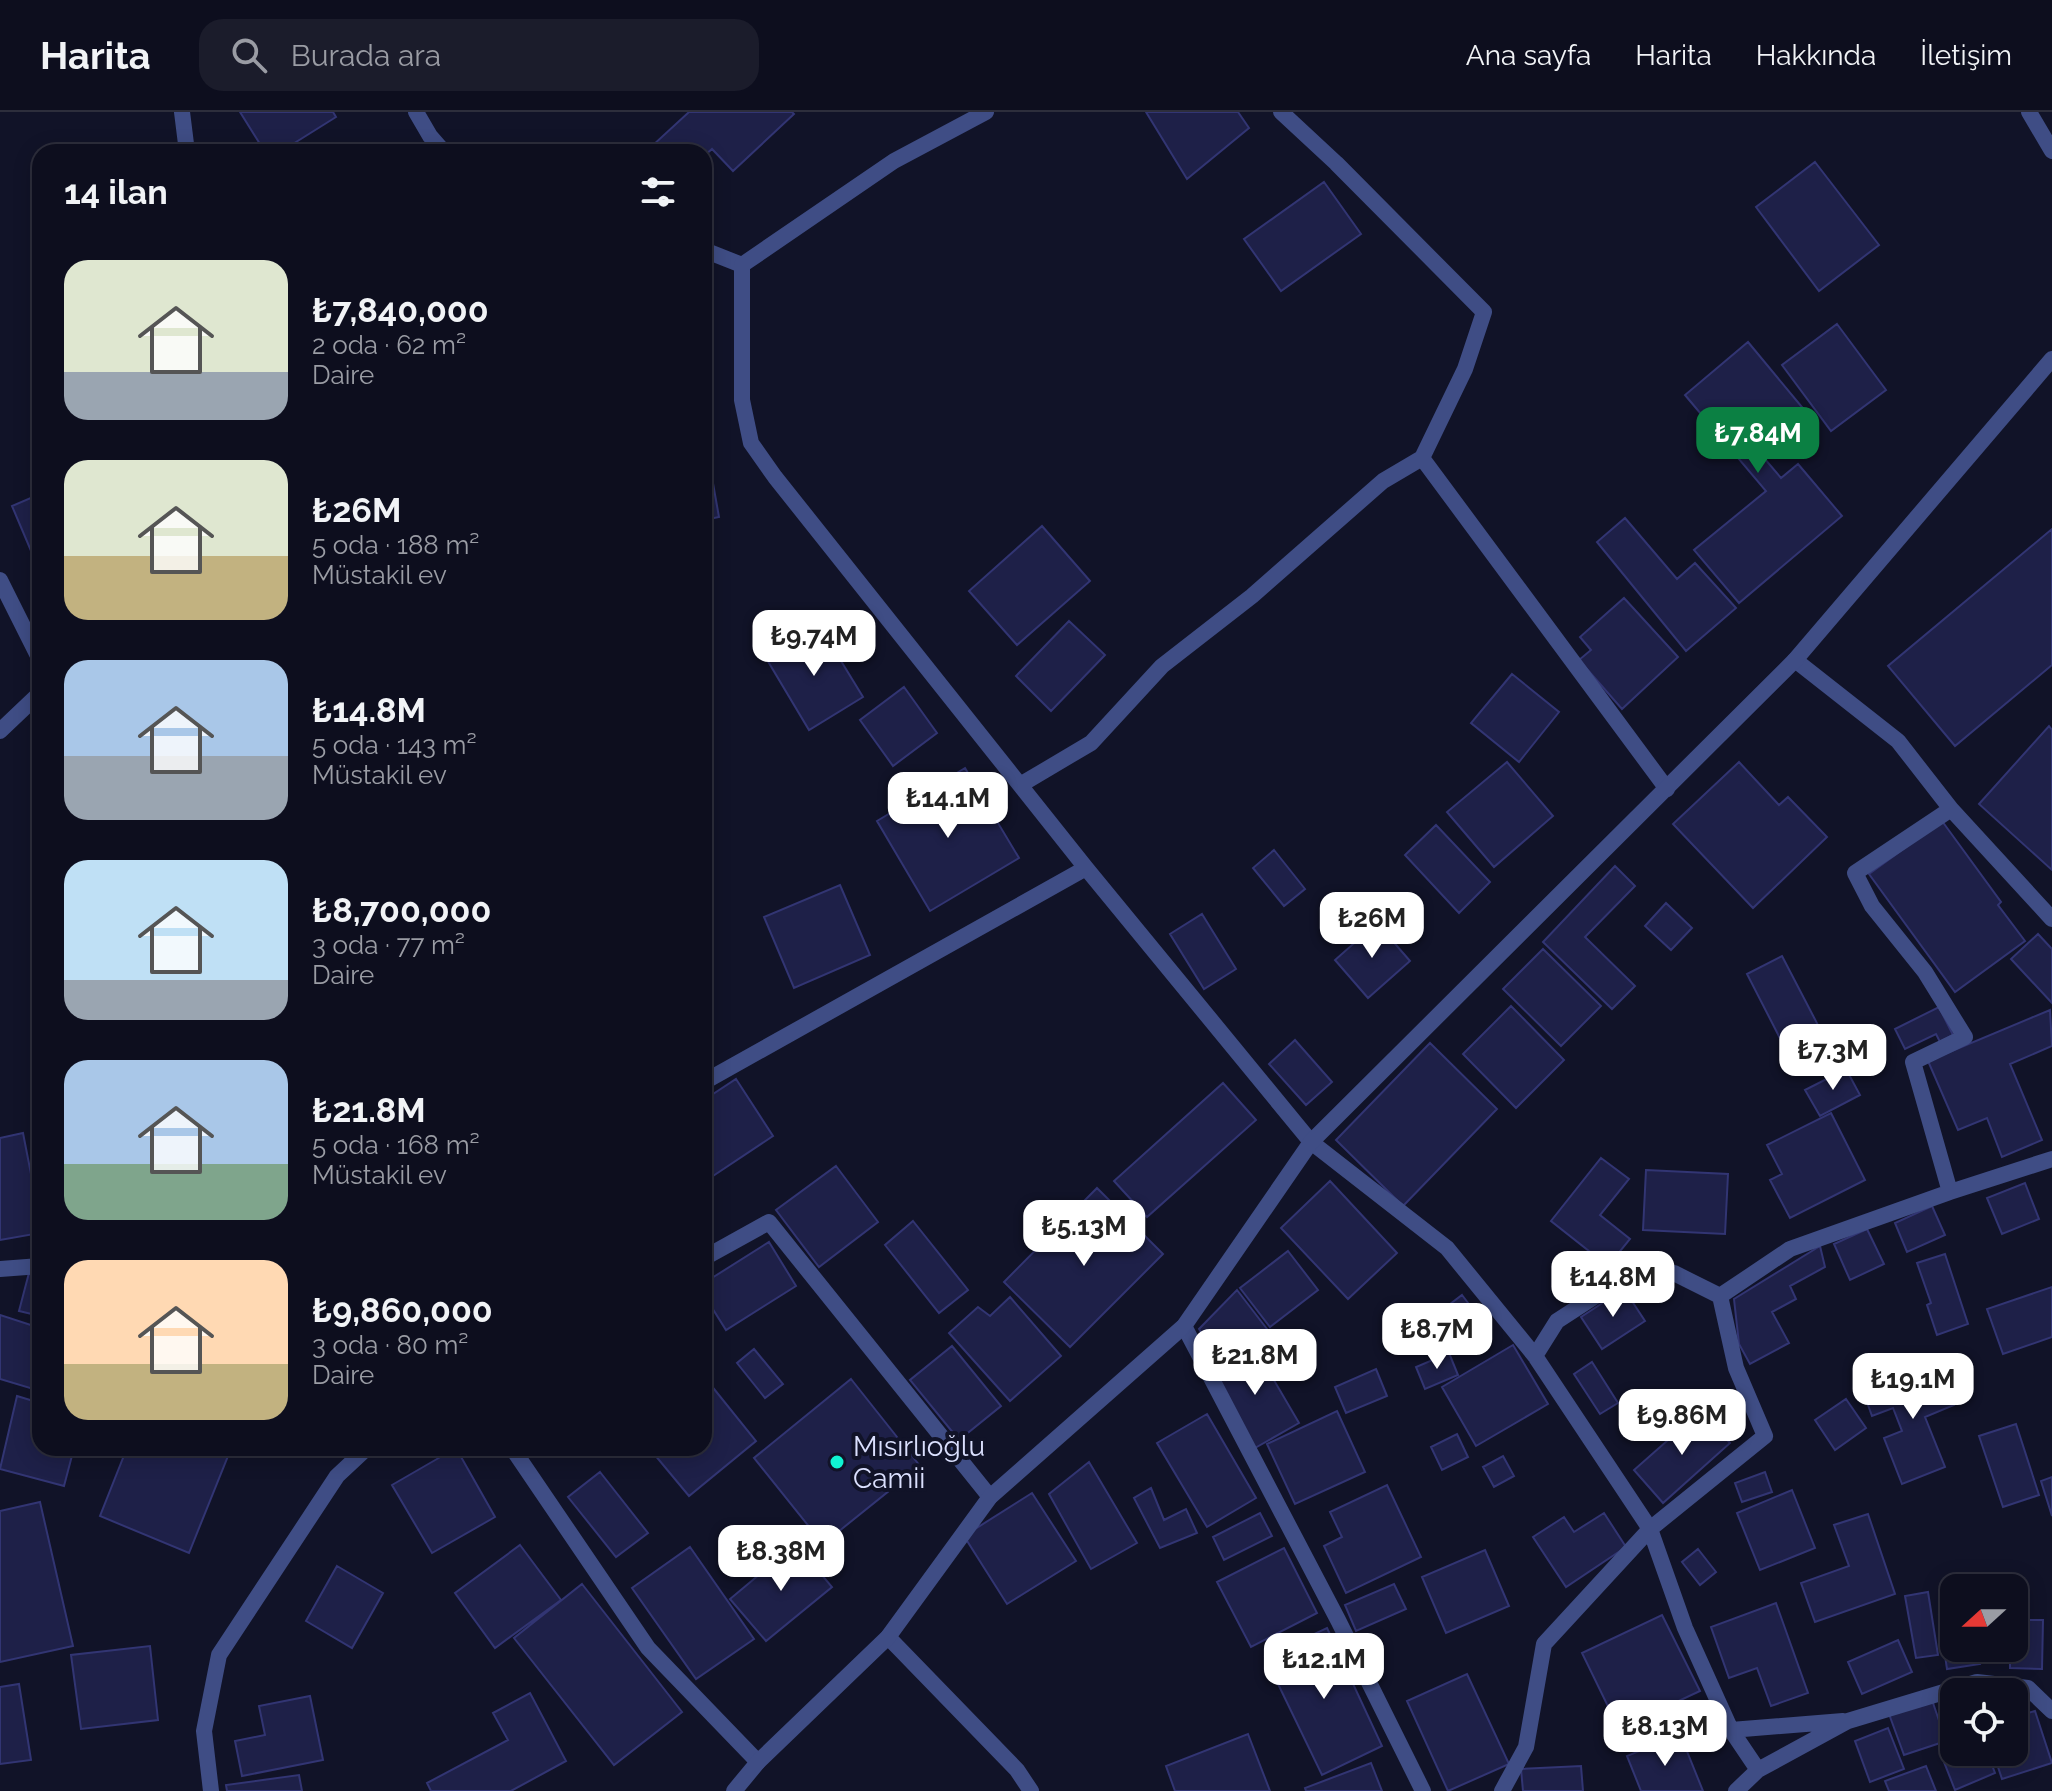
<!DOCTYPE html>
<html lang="tr">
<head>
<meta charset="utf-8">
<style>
  body { margin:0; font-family:Raleway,sans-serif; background:#1b1c2b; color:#f1f3f6; height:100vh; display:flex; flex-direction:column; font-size:30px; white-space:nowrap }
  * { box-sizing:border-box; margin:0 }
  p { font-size:26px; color:#9a9ca4 }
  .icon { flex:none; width:44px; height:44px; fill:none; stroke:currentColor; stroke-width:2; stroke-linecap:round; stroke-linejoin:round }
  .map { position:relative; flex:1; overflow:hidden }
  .drawer { position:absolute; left:32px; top:32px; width:680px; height:1312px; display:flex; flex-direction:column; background:#0d0e1e; border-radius:24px; box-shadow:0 4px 20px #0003,0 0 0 2px #2d2e3c }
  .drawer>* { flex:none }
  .needle { width:52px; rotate:249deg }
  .buttons { position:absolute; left:1940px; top:1462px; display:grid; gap:16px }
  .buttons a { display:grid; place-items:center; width:88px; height:88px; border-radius:16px; background:#0d0e1e; box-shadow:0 4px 20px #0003,0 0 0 2px #2d2e3c; font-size:40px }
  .price { position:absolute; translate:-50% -68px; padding:0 18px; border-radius:16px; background:#fff; color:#222; font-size:26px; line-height:52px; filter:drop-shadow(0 2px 4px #0008) }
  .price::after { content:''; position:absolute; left:50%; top:48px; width:24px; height:18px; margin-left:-12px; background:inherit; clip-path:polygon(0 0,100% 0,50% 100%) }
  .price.selected { background:#0b8043; color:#fff }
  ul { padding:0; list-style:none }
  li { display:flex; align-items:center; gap:24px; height:200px; padding:0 32px }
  li span { display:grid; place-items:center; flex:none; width:224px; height:160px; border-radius:24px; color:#555 }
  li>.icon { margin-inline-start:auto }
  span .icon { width:96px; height:96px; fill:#fffc; stroke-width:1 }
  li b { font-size:34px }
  h2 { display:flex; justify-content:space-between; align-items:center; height:96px; padding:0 32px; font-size:34px }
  header { display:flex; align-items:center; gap:48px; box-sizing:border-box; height:112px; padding:0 40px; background:#0d0e1e; border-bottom:2px solid #2d2e3c }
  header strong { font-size:38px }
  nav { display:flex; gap:44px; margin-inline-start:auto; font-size:28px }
  .search { width:560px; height:72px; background:#1b1c2b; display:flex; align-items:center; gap:20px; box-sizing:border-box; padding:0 28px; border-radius:24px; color:#9a9ca4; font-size:30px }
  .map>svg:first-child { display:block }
</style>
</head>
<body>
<header>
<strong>Harita</strong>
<div class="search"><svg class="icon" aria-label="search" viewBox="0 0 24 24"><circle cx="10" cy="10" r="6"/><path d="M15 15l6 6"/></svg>Burada ara</div>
<nav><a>Ana sayfa</a><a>Harita</a><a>Hakkında</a><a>İletişim</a></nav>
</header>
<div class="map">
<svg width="2052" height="1679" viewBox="0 0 2052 1679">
  <rect width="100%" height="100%" fill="#111328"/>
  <path fill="#1e2048" stroke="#323573" stroke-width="2" d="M 240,0 L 333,0 L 336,5 L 280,40 L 265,40 Z
    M 689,0 L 792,0 L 794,2 L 733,59 L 712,37 L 704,44 L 704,40 L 657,40 L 652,34 Z
    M 1146,0 L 1238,0 L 1249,16 L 1187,67 Z
    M 1815,50 L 1879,133 L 1819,179 L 1756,95 Z
    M 1324,70 L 1361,122 L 1281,179 L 1244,127 Z
    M 1837,212 L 1886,278 L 1831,319 L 1782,253 Z
    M 1748,230 L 1806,300 L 1759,340 L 1781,366 L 1798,352 L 1842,404 L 1739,491 L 1694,438 L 1766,379 L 1685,283 Z
    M 706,332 L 719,405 L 704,408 L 704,333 Z
    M 40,382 L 40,460 L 12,394 Z
    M 1625,406 L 1677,467 L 1695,451 L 1736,496 L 1686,539 L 1597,430 Z
    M 1042,414 L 1090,469 L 1017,533 L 969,479 Z
    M 2052,417 L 2052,553 L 1955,634 L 1888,554 Z
    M 1624,486 L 1678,545 L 1622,597 L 1579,548 L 1591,538 L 1580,525 Z
    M 1069,509 L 1105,543 L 1051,599 L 1016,564 Z
    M 819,513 L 863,585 L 809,618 L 766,546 Z
    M 1512,562 L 1559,600 L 1519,650 L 1471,611 Z
    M 904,575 L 937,621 L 893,654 L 860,608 Z
    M 2049,614 L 2052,618 L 2052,758 L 1979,692 Z
    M 1507,650 L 1553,704 L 1494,755 L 1447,700 Z
    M 1739,650 L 1779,693 L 1788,685 L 1827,725 L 1753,796 L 1673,712 Z
    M 965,656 L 1019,746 L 930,799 L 877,709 Z
    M 1942,709 L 2001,790 L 1998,793 L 2025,829 L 1955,880 L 1869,762 Z
    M 1436,713 L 1490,770 L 1459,801 L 1405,743 Z
    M 1274,738 L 1305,777 L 1284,794 L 1253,756 Z
    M 1615,754 L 1635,774 L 1585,825 L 1635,874 L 1612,897 L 1543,830 Z
    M 840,773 L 870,843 L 794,876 L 764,805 Z
    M 1666,791 L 1692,816 L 1671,838 L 1645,814 Z
    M 1202,802 L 1236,857 L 1204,877 L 1170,822 Z
    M 1377,811 L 1410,849 L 1368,886 L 1335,848 Z
    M 2038,822 L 2052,837 L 2052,891 L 2011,847 Z
    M 1543,837 L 1601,894 L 1561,934 L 1503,877 Z
    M 1782,844 L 1820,917 L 1785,936 L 1747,862 Z
    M 1511,894 L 1564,948 L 1516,996 L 1463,942 Z
    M 1939,895 L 1953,923 L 1940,930 L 1936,922 L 1905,937 L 1895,917 Z
    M 2050,898 L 2052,934 L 2010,952 L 2042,1028 L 2002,1045 L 1987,1006 L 1958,1018 L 1928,949 Z
    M 1295,928 L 1332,970 L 1306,993 L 1269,952 Z
    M 1430,931 L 1497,997 L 1403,1094 L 1336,1028 Z
    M 1846,957 L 1860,983 L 1820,1004 L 1805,978 Z
    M 736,967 L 773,1024 L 704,1070 L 704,988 Z
    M 1223,971 L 1256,1008 L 1147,1105 L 1114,1069 Z
    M 1831,1001 L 1865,1068 L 1790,1106 L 1770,1068 L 1782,1062 L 1767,1033 Z
    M 23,1021 L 40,1108 L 40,1121 L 0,1128 L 0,1026 Z
    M 1601,1046 L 1629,1067 L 1600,1103 L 1630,1127 L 1608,1154 L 1551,1109 Z
    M 836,1054 L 878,1110 L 819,1155 L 776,1098 Z
    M 1646,1058 L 1728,1062 L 1725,1122 L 1643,1118 Z
    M 1330,1069 L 1397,1141 L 1348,1187 L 1281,1116 Z
    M 2025,1071 L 2039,1107 L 2002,1122 L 1987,1086 Z
    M 1097,1076 L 1163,1142 L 1070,1235 L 1004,1170 Z
    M 1932,1094 L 1945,1123 L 1907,1140 L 1895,1111 Z
    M 913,1109 L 968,1178 L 939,1201 L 885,1133 Z
    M 1867,1117 L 1884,1152 L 1850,1168 L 1834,1132 Z
    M 769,1130 L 796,1174 L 726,1218 L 704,1183 L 704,1171 Z
    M 1820,1134 L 1825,1155 L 1790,1174 L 1796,1187 L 1772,1200 L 1789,1231 L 1750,1252 L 1739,1232 L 1734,1187 Z
    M 1288,1139 L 1318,1178 L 1270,1215 L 1240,1176 Z
    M 1945,1142 L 1968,1212 L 1937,1223 L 1927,1193 L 1931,1191 L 1917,1151 Z
    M 30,1157 L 40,1160 L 40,1204 L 19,1199 Z
    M 2052,1175 L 2052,1225 L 2003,1242 L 1987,1197 Z
    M 1624,1177 L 1645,1209 L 1602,1237 L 1581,1205 Z
    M 1237,1178 L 1267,1217 L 1219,1253 L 1199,1217 Z
    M 1462,1183 L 1478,1204 L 1456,1220 L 1441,1199 Z
    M 1010,1185 L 1061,1244 L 1010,1289 L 949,1221 L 978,1195 L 990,1204 Z
    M 0,1203 L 40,1216 L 40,1279 L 0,1267 Z
    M 1513,1233 L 1548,1292 L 1476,1334 L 1442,1275 Z
    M 952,1234 L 1001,1294 L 959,1328 L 910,1268 Z
    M 1254,1234 L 1299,1311 L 1255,1336 L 1212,1259 Z
    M 754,1237 L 783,1272 L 765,1286 L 737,1251 Z
    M 1449,1241 L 1458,1263 L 1425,1277 L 1416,1255 Z
    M 1592,1250 L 1618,1291 L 1600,1302 L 1574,1262 Z
    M 1939,1253 L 1954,1293 L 1925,1305 L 1945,1355 L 1902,1372 L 1884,1326 L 1902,1319 L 1893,1296 L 1872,1304 L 1864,1282 Z
    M 1376,1257 L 1387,1284 L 1346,1301 L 1335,1275 Z
    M 706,1267 L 756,1329 L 689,1384 L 649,1336 L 704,1336 Z
    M 851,1267 L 920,1354 L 823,1432 L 754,1346 Z
    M 17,1284 L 40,1291 L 40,1336 L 74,1336 L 64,1374 L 0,1357 Z
    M 1846,1287 L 1866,1316 L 1835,1338 L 1815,1308 Z
    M 1337,1299 L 1365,1360 L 1295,1392 L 1267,1332 Z
    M 1701,1299 L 1730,1331 L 1663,1391 L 1634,1358 Z
    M 1207,1302 L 1256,1386 L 1207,1415 L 1157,1331 Z
    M 2016,1312 L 2039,1383 L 2003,1395 L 1979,1324 Z
    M 1457,1322 L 1468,1345 L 1442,1358 L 1431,1335 Z
    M 127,1336 L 208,1336 L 228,1344 L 189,1441 L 100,1404 Z
    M 456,1336 L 495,1405 L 432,1441 L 392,1373 Z
    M 1503,1344 L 1514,1364 L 1494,1375 L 1483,1355 Z
    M 1089,1350 L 1137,1431 L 1091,1457 L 1049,1382 Z
    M 600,1360 L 648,1421 L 616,1445 L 568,1385 Z
    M 1765,1360 L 1772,1380 L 1742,1390 L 1735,1371 Z
    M 2052,1365 L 2052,1404 L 2041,1369 Z
    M 1387,1373 L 1421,1445 L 1346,1481 L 1324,1434 L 1342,1425 L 1330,1400 Z
    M 1151,1376 L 1164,1408 L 1186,1397 L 1197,1421 L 1160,1436 L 1134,1386 Z
    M 1792,1378 L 1815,1436 L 1760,1458 L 1737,1401 Z
    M 1032,1381 L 1076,1449 L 1007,1492 L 964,1424 Z
    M 40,1390 L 73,1534 L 0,1550 L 0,1399 Z
    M 1260,1401 L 1272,1424 L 1224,1448 L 1213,1425 Z
    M 1604,1401 L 1626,1435 L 1566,1475 L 1533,1425 L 1564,1405 L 1574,1420 Z
    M 1868,1402 L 1895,1482 L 1815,1510 L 1801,1471 L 1849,1454 L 1834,1413 Z
    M 796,1432 L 832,1475 L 766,1529 L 730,1487 Z
    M 520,1433 L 561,1488 L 495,1536 L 455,1481 Z
    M 690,1435 L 754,1527 L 696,1567 L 632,1476 Z
    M 1284,1436 L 1317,1501 L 1251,1535 L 1217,1470 Z
    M 1698,1437 L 1716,1460 L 1700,1473 L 1682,1450 Z
    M 1485,1438 L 1509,1494 L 1446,1521 L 1422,1465 Z
    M 337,1454 L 383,1481 L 352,1536 L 306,1509 Z
    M 582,1472 L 682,1600 L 614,1653 L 514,1526 Z
    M 1394,1472 L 1406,1497 L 1356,1519 L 1345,1493 Z
    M 1928,1480 L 1938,1543 L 1916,1546 L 1905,1484 Z
    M 1776,1491 L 1808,1581 L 1771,1594 L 1757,1556 L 1729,1566 L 1711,1515 Z
    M 1954,1501 L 1954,1536 L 1977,1536 L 1980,1552 L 1947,1557 L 1939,1503 Z
    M 1662,1503 L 1700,1579 L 1619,1617 L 1582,1541 Z
    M 2014,1508 L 2043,1508 L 2042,1557 L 2010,1556 L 2010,1536 L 2014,1536 Z
    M 1327,1516 L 1382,1634 L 1322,1663 L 1265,1545 Z
    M 1898,1528 L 1912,1560 L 1862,1582 L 1848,1550 Z
    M 150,1534 L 158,1608 L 81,1617 L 71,1543 Z
    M 1467,1562 L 1509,1652 L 1448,1679 L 1407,1589 Z
    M 19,1572 L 31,1648 L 0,1652 L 0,1575 Z
    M 530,1581 L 566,1649 L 511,1679 L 431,1679 L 427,1671 L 508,1628 L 493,1601 Z
    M 310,1584 L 323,1648 L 242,1664 L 235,1629 L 265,1623 L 259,1594 Z
    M 1932,1588 L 1946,1629 L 1904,1643 L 1889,1602 Z
    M 2035,1599 L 2052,1651 L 2002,1667 L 1993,1640 L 2014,1640 L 2014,1605 Z
    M 1888,1616 L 1904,1657 L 1870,1670 L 1855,1629 Z
    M 1248,1622 L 1270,1679 L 1175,1679 L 1166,1654 Z
    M 1680,1622 L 1703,1679 L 1641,1679 L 1627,1644 Z
    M 1954,1639 L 1987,1640 L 1995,1661 L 1955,1678 L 1942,1645 Z
    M 1371,1651 L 1382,1679 L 1306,1679 L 1305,1676 Z
    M 1581,1654 L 1583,1679 L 1523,1679 L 1521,1657 Z
    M 1926,1654 L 1936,1679 L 1889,1679 L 1885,1669 Z
    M 299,1663 L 302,1679 L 227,1679 L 226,1673 Z"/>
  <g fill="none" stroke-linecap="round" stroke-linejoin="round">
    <path stroke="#3f4d85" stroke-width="16" d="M 182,0 L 187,40
      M 416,0 L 430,24 L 444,40
      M 704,138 L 742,153
      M 0,468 L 40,548"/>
    <path stroke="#3f4d85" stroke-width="16" d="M 986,0 L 894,49 L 742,153 L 742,288 L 751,331 L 775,365 L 1086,756 L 1311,1030 L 1447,1136 L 1535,1244 L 1650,1417 L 1685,1516 L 1731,1618 L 1758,1658
      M 1281,0 L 1336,51 L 1484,200 L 1465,257 L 1422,346 L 1667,677
      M 2029,0 L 2052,39
      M 1795,548 L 1898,629 L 1951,697 L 2052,807
      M 0,619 L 40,581
      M 1020,673 L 1091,631 L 1162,554 L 1252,484 L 1383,369 L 1422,346
      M 704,970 L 1086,756
      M 1950,1080 L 1913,950 L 1965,925 L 1925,860 L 1872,794 L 1855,761 L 1951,697
      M 704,1146 L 769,1110 L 990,1385
      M 0,1157 L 40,1154
      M 1720,1184 L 1790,1137 L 1950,1080 L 2052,1047
      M 1184,1214 L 1338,1508 L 1423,1679
      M 512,1336 L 648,1536 L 758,1650
      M 888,1525 L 1017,1658 L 1031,1679
      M 1731,1618 L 1843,1609
      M 211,1679 L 204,1619 L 219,1543 L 337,1364 L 367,1336
      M 1502,1679 L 1526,1635 L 1544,1532 L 1650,1417 L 1765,1324 L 1736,1256 L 1720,1184 L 1674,1161 L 1634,1167 L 1594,1185 L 1557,1209 L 1535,1244
      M 1736,1679 L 1758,1658 L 1848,1609 L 1977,1570 L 2028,1576 L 2052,1599"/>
    <path stroke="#3f4d85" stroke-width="16" d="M 734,1679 L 758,1650 L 888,1525 L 990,1385 L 1184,1214 L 1311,1030 L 1795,548 L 2052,247"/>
  </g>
  <circle fill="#10f4d3" stroke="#111328" stroke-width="3" cx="837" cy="1350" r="8"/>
  <g text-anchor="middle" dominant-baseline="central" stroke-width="8" stroke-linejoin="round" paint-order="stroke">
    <g font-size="28" fill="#dadffd" stroke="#111328" text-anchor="start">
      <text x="853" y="1334">Mısırlıoğlu<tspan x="853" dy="32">Camii</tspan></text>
    </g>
  </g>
</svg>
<div class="buttons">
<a><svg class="needle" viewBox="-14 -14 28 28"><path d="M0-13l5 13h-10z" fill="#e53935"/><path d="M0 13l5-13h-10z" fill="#9a9ca4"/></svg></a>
<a><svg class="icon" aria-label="locate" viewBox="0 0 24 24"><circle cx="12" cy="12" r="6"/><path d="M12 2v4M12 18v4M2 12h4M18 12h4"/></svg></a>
</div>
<b class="price selected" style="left:1758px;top:363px">₺7.84M</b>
<b class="price" style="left:814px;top:566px">₺9.74M</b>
<b class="price" style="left:948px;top:728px">₺14.1M</b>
<b class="price" style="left:1372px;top:848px">₺26M</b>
<b class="price" style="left:1833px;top:980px">₺7.3M</b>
<b class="price" style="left:1084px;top:1156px">₺5.13M</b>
<b class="price" style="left:1613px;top:1207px">₺14.8M</b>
<b class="price" style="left:1437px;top:1259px">₺8.7M</b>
<b class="price" style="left:1255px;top:1285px">₺21.8M</b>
<b class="price" style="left:1913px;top:1309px">₺19.1M</b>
<b class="price" style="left:1682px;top:1345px">₺9.86M</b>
<b class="price" style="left:781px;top:1481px">₺8.38M</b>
<b class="price" style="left:1324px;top:1589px">₺12.1M</b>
<b class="price" style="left:1665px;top:1656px">₺8.13M</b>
<section class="drawer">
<h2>14 ilan<svg class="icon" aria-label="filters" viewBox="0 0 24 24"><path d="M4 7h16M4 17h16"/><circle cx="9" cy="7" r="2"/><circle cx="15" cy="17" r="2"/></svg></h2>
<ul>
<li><span style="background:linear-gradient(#dfe7d0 70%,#9aa5b1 0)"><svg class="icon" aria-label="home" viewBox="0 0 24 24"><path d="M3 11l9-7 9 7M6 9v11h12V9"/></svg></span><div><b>₺7,840,000</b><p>2 oda · 62 m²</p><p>Daire</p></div></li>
<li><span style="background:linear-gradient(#dfe7d0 60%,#c2b280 0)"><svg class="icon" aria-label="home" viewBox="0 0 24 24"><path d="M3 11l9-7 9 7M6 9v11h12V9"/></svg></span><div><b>₺26M</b><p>5 oda · 188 m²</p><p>Müstakil ev</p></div></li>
<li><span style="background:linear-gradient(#a9c7e8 60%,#9aa5b1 0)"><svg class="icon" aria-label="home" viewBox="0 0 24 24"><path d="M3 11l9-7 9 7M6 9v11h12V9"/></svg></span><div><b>₺14.8M</b><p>5 oda · 143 m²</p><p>Müstakil ev</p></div></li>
<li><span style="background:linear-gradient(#bfe0f5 75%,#9aa5b1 0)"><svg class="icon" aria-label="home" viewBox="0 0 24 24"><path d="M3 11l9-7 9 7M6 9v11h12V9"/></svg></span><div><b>₺8,700,000</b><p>3 oda · 77 m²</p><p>Daire</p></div></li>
<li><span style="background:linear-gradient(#a9c7e8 65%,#7fa58c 0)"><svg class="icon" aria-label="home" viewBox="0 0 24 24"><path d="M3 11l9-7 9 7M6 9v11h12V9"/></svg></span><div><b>₺21.8M</b><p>5 oda · 168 m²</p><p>Müstakil ev</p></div></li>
<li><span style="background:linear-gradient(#ffd9b3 65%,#c2b280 0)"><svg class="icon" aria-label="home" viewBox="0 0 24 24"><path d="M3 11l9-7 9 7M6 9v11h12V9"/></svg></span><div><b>₺9,860,000</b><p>3 oda · 80 m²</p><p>Daire</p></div></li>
</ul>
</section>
</div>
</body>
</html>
